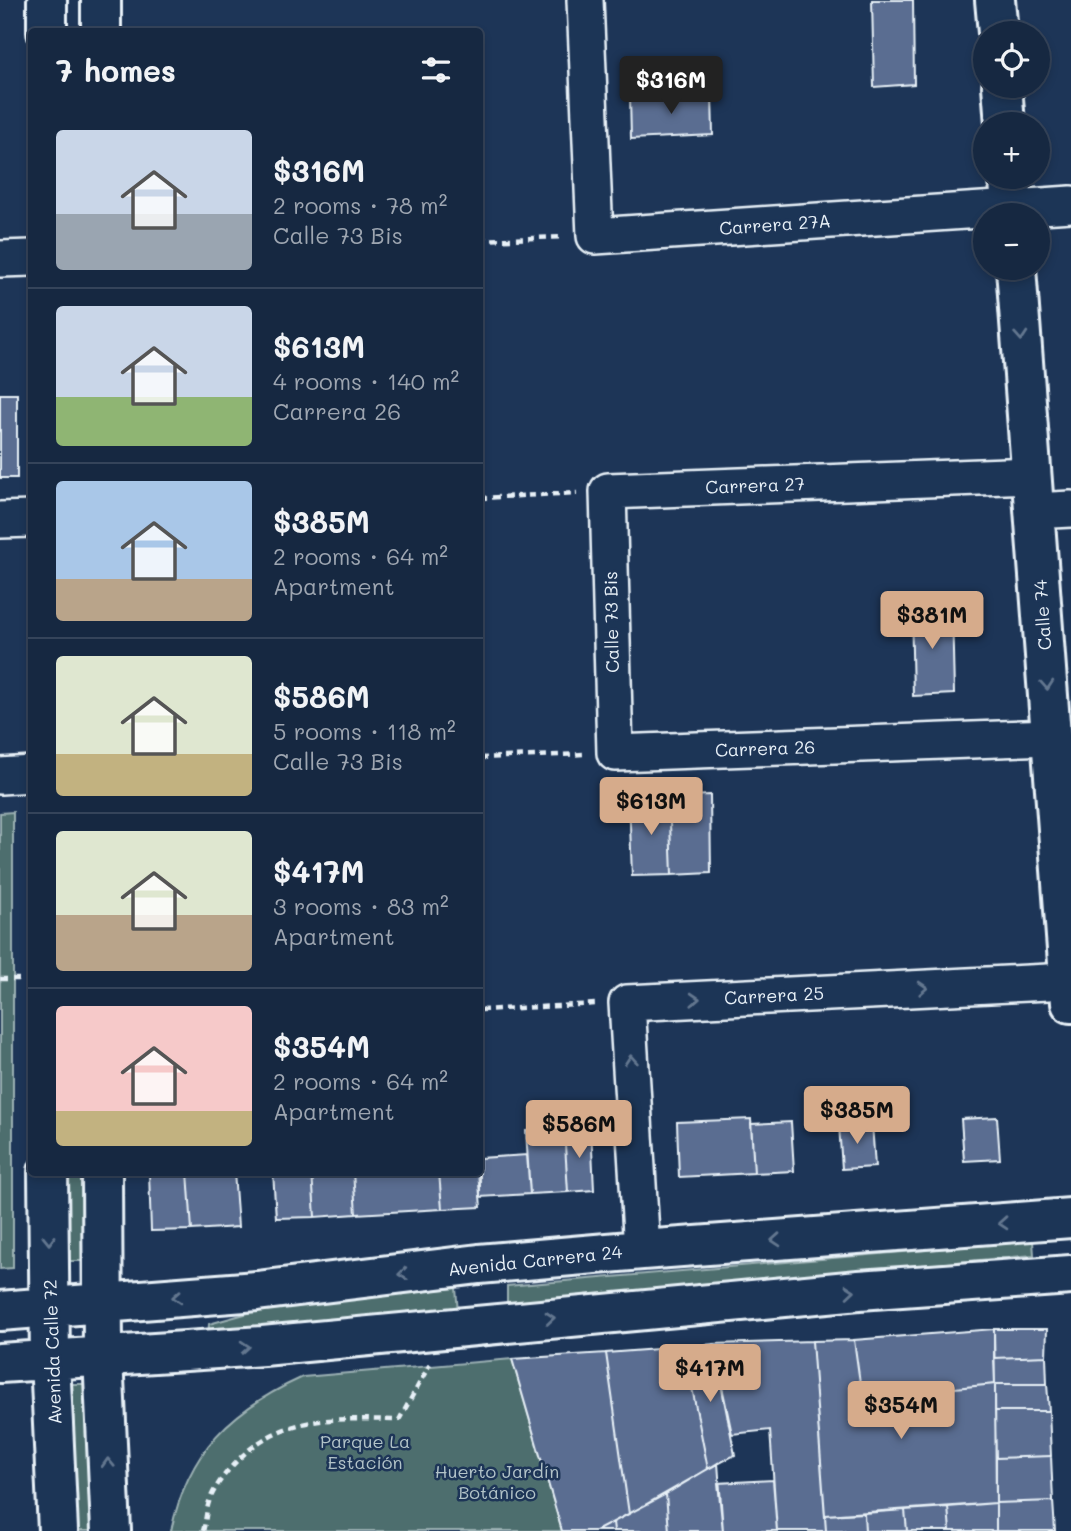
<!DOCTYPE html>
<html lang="en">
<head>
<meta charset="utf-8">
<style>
  body { margin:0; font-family:Mali,sans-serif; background:#1f3048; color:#f1f3f6; height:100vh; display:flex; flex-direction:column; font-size:26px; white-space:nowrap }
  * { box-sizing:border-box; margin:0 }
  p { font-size:23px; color:#9ea6b1 }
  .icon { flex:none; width:38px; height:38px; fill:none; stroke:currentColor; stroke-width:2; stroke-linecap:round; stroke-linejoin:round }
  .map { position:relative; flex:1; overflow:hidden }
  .panel { position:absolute; left:28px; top:28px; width:455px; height:1148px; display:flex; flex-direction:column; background:#162841; border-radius:7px; box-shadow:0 4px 10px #0003,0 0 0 2px #35445a }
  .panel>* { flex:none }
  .fabs { position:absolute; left:973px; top:21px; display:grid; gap:14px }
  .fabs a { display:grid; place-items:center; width:77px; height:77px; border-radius:50%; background:#162841; box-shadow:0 4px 10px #0003,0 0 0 2px #35445a; font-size:35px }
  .price { position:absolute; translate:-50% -60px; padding:0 16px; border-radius:7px; background:#d6ab8b; color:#111; font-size:23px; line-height:46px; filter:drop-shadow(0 2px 4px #0008) }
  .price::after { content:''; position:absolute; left:50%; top:42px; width:21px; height:16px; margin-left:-10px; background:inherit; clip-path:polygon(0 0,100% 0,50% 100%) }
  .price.active { background:#222; color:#fff }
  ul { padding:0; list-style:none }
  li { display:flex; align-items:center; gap:21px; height:175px; padding:0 28px }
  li+li { border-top:2px solid #35445a }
  li span { display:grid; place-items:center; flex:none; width:196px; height:140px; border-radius:7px; color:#555 }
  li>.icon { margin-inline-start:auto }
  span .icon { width:84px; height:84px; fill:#fffc; stroke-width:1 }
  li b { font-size:30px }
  h2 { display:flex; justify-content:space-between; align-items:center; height:84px; padding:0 28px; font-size:30px }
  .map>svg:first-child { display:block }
</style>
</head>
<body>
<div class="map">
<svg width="1071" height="1531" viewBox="0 0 1071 1531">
  <rect width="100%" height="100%" fill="#1d3557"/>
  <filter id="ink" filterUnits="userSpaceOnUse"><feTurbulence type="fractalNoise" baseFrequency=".0143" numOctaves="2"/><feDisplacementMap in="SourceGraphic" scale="14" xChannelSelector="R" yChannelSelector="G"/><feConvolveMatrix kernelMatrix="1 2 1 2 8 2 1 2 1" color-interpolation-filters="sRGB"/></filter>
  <g filter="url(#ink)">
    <path fill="#4e6e6e" stroke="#9bb0b3" stroke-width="2" d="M 13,812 L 13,1268 L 0,1269 L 0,813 Z
      M 61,1173 L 82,1173 L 83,1261 L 62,1261 Z
      M 1033,1241 L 1034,1255 L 507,1303 L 507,1286 Z
      M 456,1288 L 458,1313 L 208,1337 L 209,1324 L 277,1305 Z
      M 512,1359 L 562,1531 L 171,1531 C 188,1451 230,1410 303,1377 Z
      M 65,1384 L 89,1384 L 95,1531 L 71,1531 Z"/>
    <path fill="#5a6d91" stroke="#e8f1f8" stroke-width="2" d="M 872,0 L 913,0 L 914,84 L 874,87 Z
      M 712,93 L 713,135 L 631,139 L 630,96 Z
      M 0,394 L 17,394 L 17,478 L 0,478 Z
      M 952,607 L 954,694 L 913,696 L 911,608 Z
      M 710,795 L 711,873 L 672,875 L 669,797 Z
      M 669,797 L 672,875 L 632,876 L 629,799 Z
      M 997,1117 L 1000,1159 L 964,1161 L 961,1119 Z
      M 751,1119 L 754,1173 L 679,1177 L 677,1122 Z
      M 791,1122 L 794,1171 L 754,1173 L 751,1124 Z
      M 872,1123 L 875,1167 L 842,1169 L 839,1125 Z
      M 591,1128 L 594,1190 L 568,1192 L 564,1129 Z
      M 564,1129 L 568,1192 L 530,1194 L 526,1131 Z
      M 527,1155 L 530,1194 L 480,1197 L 480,1158 Z
      M 149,1172 L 188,1172 L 192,1230 L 151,1231 Z
      M 188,1172 L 234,1172 L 238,1227 L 192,1230 Z
      M 273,1172 L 312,1172 L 315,1217 L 276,1218 Z
      M 312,1172 L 353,1172 L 356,1214 L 315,1217 Z
      M 353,1172 L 439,1172 L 442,1209 L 356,1214 Z
      M 439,1172 L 478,1172 L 481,1207 L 442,1209 Z
      M 994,1329 L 995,1384 L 862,1397 L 854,1340 Z
      M 994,1329 L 1047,1329 L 1046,1356 L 994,1358 Z
      M 854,1340 L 862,1397 L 995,1384 L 996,1503 L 825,1515 L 812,1341 Z
      M 812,1341 L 826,1531 L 777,1531 L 770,1430 L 732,1434 L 713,1344 Z
      M 713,1344 L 735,1455 L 708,1469 L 684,1347 Z
      M 684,1347 L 708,1469 L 629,1514 L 606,1353 Z
      M 606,1353 L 629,1514 L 596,1531 L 562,1531 L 512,1359 Z
      M 1046,1356 L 1047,1384 L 995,1384 L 994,1358 Z
      M 995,1384 L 1047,1384 L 1049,1411 L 995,1411 Z
      M 995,1411 L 1049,1411 L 1051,1456 L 996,1458 Z
      M 1051,1456 L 1053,1501 L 996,1503 L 996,1458 Z
      M 718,1463 L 723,1531 L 669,1531 L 666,1494 Z
      M 773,1480 L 777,1531 L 723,1531 L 718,1483 Z
      M 666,1494 L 669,1531 L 614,1531 L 613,1522 Z
      M 1053,1501 L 1055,1531 L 996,1531 L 996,1503 Z
      M 996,1503 L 996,1531 L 950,1531 L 948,1507 Z
      M 948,1507 L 950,1531 L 907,1531 L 905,1510 Z
      M 905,1510 L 907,1531 L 865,1531 L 864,1513 Z
      M 864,1513 L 865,1531 L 826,1531 L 825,1515 Z
      M 613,1522 L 614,1531 L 596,1531 Z"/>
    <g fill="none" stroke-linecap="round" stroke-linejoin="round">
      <g stroke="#e8f1f8" stroke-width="40">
        <path id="minor" d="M 585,0 L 595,236 L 1071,204
          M 0,259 L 32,258
          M 1031,475 L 608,491 L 615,753 L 1051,737
          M 1034,511 L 1071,509
          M 0,520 L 32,519
          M 0,776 L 32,774
          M 642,1250 L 627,1003 L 1069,981"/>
      </g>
      <g stroke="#e8f1f8" stroke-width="44">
        <path id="tertiary" d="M 995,0 L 998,33
          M 1002,86 L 1005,124
          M 1009,177 L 1011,215
          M 1016,268 L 1071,1003"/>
      </g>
      <g stroke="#e8f1f8" stroke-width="44">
        <path id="secondary" d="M 47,0 L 47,32
          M 101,32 L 101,0
          M 48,1172 L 50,1360 L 58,1531
          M 102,1172 L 103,1356 L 111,1531
          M 0,1311 L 257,1291 L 479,1264 L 642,1250 L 1071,1218
          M 0,1363 L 263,1346 L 859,1290 L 1071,1275"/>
      </g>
      <path stroke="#e8f1f8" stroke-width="4.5" stroke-dasharray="7 5" stroke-linecap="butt" d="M 480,240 L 563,237
        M 480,498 L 577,493
        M 480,758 L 586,754
        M 0,979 L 19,979
        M 480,1010 L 597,1004
        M 203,1531 C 206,1521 206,1509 210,1499 C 217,1483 229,1468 242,1456 C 288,1413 340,1419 399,1420 L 430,1364"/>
      <use href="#minor" stroke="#1d3557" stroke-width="35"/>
      <use href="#tertiary" stroke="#1d3557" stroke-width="38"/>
      <use href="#secondary" stroke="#1d3557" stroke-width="38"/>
    </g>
    <defs><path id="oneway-chevron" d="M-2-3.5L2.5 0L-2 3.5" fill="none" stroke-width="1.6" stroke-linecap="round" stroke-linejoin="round" transform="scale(1.75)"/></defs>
    <g stroke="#64778f">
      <use href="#oneway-chevron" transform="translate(1021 336) rotate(86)"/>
      <use href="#oneway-chevron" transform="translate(1047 685) rotate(86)"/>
      <use href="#oneway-chevron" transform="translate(923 988) rotate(-3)"/>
      <use href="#oneway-chevron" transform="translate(695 999) rotate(-3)"/>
      <use href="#oneway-chevron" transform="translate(631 1060) rotate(-94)"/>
      <use href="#oneway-chevron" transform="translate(1003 1223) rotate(176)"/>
      <use href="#oneway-chevron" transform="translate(49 1240) rotate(89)"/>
      <use href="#oneway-chevron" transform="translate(776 1240) rotate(176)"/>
      <use href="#oneway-chevron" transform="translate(403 1274) rotate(173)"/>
      <use href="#oneway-chevron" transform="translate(850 1291) rotate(-5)"/>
      <use href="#oneway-chevron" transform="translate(177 1297) rotate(176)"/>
      <use href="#oneway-chevron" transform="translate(550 1318) rotate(-5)"/>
      <use href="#oneway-chevron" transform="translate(245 1347) rotate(-4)"/>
      <use href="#oneway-chevron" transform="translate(108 1463) rotate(-92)"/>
    </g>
  </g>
  <g text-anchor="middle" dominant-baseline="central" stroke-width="5" stroke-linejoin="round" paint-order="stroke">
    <g font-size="18" fill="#e8f1f8" stroke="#1d3557">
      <text transform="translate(775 224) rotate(-4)">Carrera 27A</text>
      <text transform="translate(755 485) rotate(-2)">Carrera 27</text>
      <text transform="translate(1042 615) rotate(-94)">Calle 74</text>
      <text transform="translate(611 622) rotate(-91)">Calle 73 Bis</text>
      <text transform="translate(765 748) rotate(-2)">Carrera 26</text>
      <text transform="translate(774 995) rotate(-3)">Carrera 25</text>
      <text transform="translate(535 1260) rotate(-6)">Avenida Carrera 24</text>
      <text transform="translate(52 1352) rotate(-92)">Avenida Calle 72</text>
    </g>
    <g font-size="18" fill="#b2c3c8" stroke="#1d3557">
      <text x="365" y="1441">Parque La<tspan x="365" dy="21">Estación</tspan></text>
      <text x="497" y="1471">Huerto Jardín<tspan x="497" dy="21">Botánico</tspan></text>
    </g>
  </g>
</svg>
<div class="fabs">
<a><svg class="icon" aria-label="locate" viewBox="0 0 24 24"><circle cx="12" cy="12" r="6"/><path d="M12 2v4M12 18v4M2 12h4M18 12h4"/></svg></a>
<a>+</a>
<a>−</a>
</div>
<b class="price active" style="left:671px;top:116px">$316M</b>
<b class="price" style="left:932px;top:651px">$381M</b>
<b class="price" style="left:651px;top:837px">$613M</b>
<b class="price" style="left:857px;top:1146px">$385M</b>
<b class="price" style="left:579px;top:1160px">$586M</b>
<b class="price" style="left:710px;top:1404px">$417M</b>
<b class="price" style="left:901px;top:1441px">$354M</b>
<section class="panel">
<h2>7 homes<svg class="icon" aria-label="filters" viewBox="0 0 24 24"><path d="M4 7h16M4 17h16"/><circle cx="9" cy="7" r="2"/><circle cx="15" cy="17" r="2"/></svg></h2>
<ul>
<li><span style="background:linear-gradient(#c9d6e8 60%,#9aa5b1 0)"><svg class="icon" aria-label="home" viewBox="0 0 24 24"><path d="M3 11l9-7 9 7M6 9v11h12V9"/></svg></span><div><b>$316M</b><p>2 rooms · 78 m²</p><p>Calle 73 Bis</p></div></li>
<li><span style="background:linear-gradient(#c9d6e8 65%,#8fb573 0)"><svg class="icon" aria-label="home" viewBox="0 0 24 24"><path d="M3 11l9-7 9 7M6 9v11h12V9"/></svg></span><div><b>$613M</b><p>4 rooms · 140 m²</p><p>Carrera 26</p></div></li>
<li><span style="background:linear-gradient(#a9c7e8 70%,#b9a48a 0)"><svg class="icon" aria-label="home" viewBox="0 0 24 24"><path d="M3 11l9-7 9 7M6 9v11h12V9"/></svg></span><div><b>$385M</b><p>2 rooms · 64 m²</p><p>Apartment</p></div></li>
<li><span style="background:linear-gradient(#dfe7d0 70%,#c2b280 0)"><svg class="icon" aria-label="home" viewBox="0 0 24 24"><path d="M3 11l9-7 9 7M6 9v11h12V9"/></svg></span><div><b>$586M</b><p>5 rooms · 118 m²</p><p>Calle 73 Bis</p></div></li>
<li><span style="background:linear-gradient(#dfe7d0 60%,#b9a48a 0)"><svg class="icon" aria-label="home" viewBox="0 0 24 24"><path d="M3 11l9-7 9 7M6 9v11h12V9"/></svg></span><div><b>$417M</b><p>3 rooms · 83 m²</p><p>Apartment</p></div></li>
<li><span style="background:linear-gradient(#f6c9c9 75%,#c2b280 0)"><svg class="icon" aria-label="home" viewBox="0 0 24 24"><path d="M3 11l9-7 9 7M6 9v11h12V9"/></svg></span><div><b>$354M</b><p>2 rooms · 64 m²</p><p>Apartment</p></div></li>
</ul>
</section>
</div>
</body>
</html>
